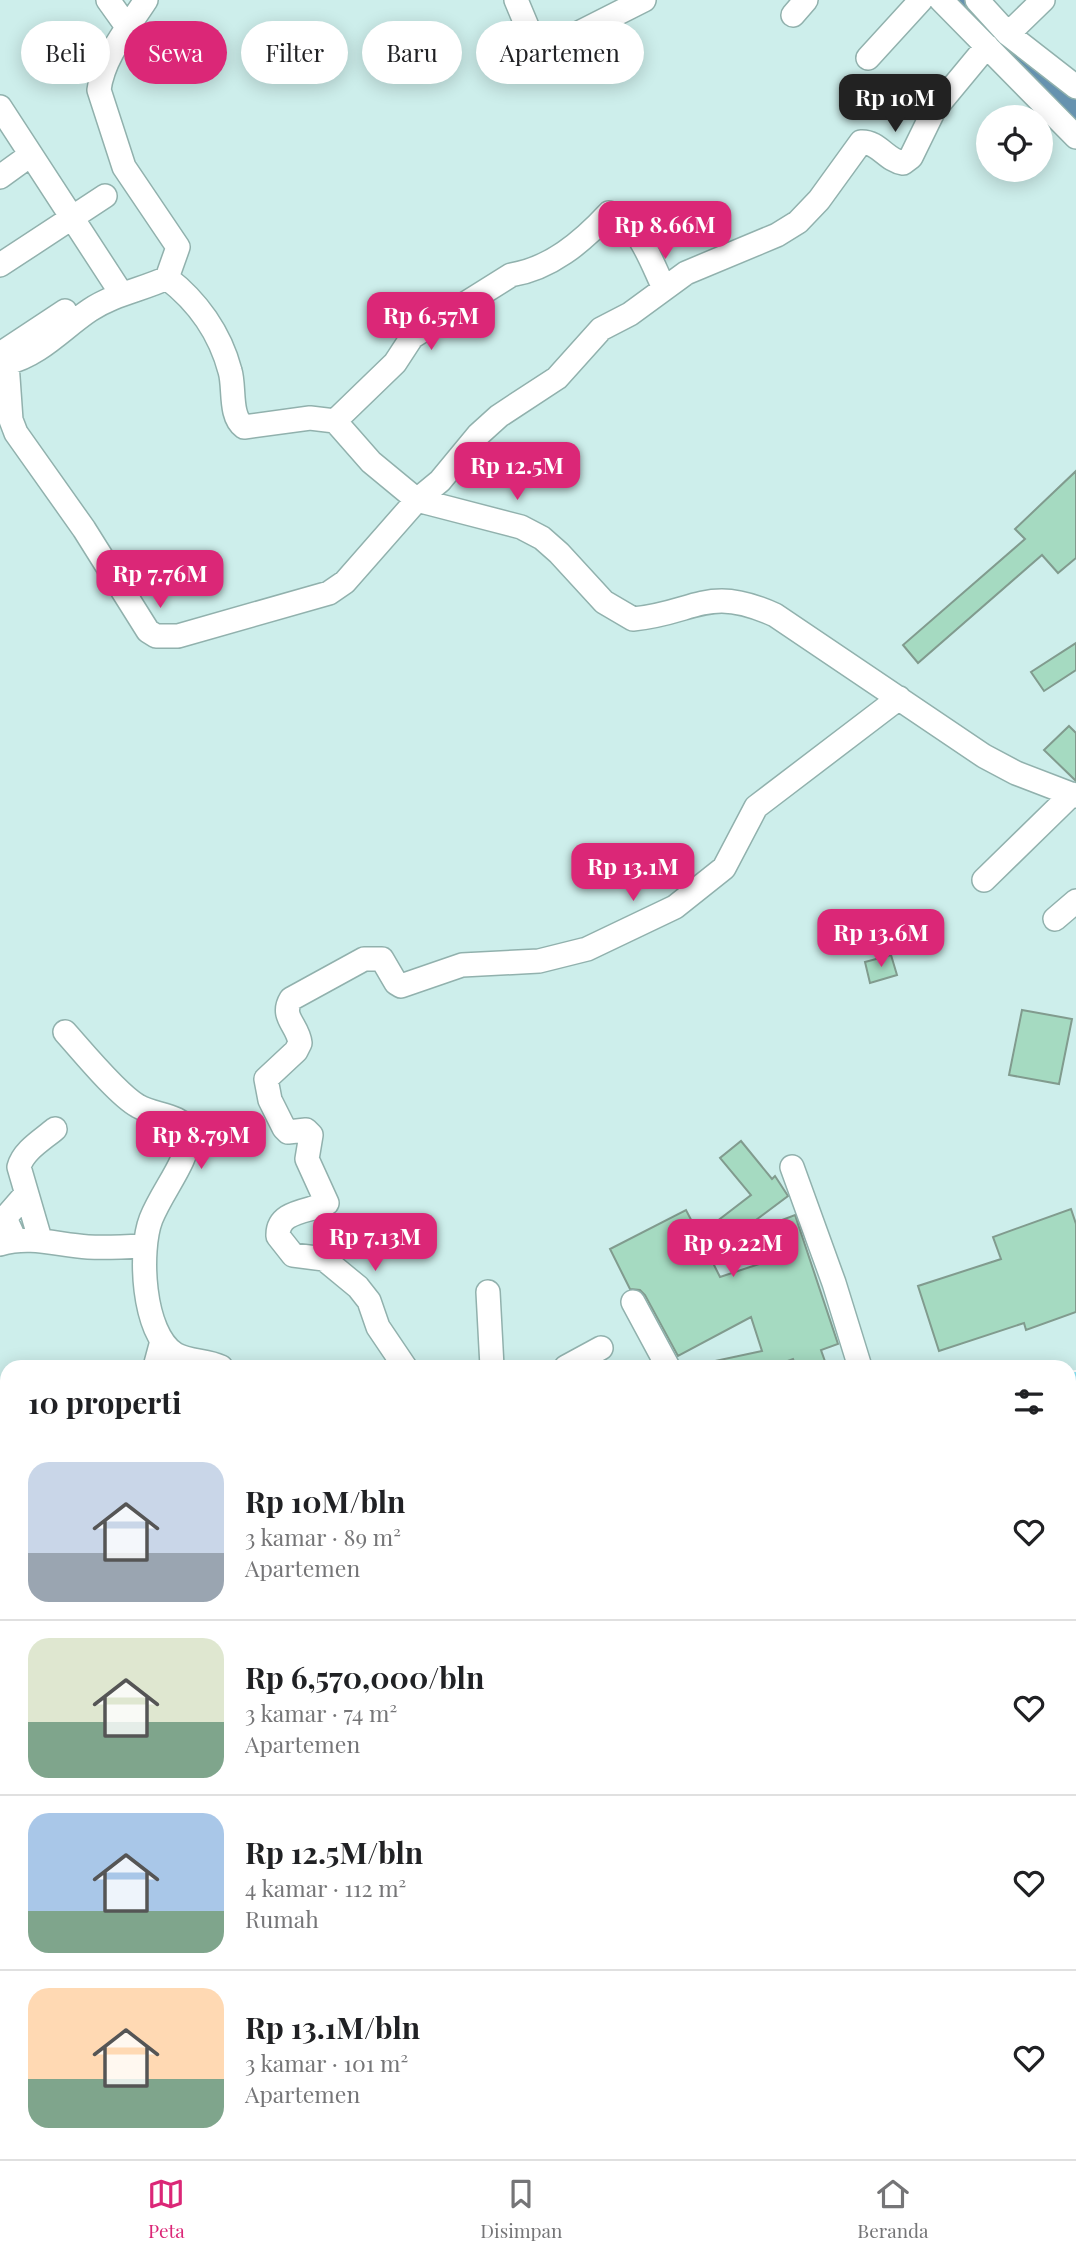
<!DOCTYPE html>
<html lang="id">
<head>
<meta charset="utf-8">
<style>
  body { margin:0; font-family:"Playfair Display",serif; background:#f2f2f2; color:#202124; height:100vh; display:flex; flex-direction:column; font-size:26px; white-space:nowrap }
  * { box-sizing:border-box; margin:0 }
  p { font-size:23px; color:#757577 }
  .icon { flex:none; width:38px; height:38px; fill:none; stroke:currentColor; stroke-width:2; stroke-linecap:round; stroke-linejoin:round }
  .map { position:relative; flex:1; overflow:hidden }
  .drawer { position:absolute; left:0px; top:1360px; width:1076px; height:800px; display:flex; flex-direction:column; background:#fff; border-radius:21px 21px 0 0; box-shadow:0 4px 18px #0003 }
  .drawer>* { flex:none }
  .guide { position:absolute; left:21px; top:21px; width:700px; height:63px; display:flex; gap:14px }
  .controls { position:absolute; left:976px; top:105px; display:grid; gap:14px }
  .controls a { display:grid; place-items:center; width:77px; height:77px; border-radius:50%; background:#fff; box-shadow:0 4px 18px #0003; font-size:35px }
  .price { position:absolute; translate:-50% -60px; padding:0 16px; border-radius:14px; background:#db2777; color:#fff; font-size:23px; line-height:46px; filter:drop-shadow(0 2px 4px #0008) }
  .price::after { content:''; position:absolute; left:50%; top:42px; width:21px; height:16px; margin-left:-10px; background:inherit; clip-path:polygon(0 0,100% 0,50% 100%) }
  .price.on { background:#222; color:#fff }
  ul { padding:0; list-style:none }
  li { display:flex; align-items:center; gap:21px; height:175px; padding:0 28px }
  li+li { border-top:2px solid #e0e0e0 }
  li span { display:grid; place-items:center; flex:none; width:196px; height:140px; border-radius:21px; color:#555 }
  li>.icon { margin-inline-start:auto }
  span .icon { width:84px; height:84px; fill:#fffc; stroke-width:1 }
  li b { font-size:30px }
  h2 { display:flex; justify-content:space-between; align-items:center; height:84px; padding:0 28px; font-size:30px }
  .pill { padding:0 24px; border-radius:32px; background:#fff; box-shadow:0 4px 18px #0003; font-size:24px; line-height:63px }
  .pill.on { background:#db2777; color:#fff }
  .dock { display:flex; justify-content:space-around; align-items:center; height:98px; border-top:2px solid #e0e0e0; background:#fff; font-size:19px; color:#757577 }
  .dock a { display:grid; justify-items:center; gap:4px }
  .dock .on { color:#db2777 }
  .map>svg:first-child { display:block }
</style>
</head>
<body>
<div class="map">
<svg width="1076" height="2159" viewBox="0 0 1076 2159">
  <rect width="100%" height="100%" fill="#cdeeeb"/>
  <path fill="#bbe5e0" d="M 1076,1884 L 1076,2159 L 830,2159 L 824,2153 L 1069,2152 L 1069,1889 Z"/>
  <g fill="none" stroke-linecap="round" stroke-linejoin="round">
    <path stroke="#6692af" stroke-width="30" d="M 960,0 L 1076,113"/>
  </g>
  <path fill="#a5dac1" stroke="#819b8e" stroke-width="2" d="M 1076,471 L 1076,558 L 1058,573 L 1042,555 L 918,663 L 903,645 L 1025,539 L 1015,529 Z
    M 1076,643 L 1076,670 L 1044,691 L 1031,672 Z
    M 1069,726 L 1076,733 L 1076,781 L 1044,750 Z
    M 891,955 L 897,975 L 870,983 L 865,962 Z
    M 1022,1010 L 1072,1019 L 1059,1084 L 1009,1075 Z
    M 741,1141 L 772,1179 L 775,1176 L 788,1196 L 709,1255 L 720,1277 L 768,1261 L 756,1230 L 795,1215 L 838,1344 L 821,1350 L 827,1367 L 796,1367 L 793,1359 L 771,1367 L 716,1367 L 715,1361 L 762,1351 L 751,1317 L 678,1356 L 645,1295 L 640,1290 L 630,1289 L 610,1249 L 686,1210 L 699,1235 L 751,1195 L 720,1158 Z
    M 1071,1209 L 1076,1224 L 1076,1312 L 1026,1330 L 1024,1323 L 939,1351 L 918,1286 L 1001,1259 L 993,1237 Z"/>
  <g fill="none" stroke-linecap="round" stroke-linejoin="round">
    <g stroke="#91b1ad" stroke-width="26">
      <path id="minor" d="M 108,0 L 128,28
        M 146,0 C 128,28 103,57 99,90 L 124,167 L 178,247 L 167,278
        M 516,0 L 534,43 L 543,51 L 644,0
        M 941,0 L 1076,137
        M 977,0 L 1008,34 L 1076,87
        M 793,15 L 806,0
        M 1008,34 L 1043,0
        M 868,58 L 921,0
        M 0,107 L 121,293
        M 0,177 L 29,156
        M 0,265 L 105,196
        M 0,354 L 65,311
        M 0,359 L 7,363 C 40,355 63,328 90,310 C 114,294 141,290 167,278 C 197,301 220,333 230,371 C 235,387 229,416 244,427 L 310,418 L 335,421 L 371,462 L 417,500 L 521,527 L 542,538 L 559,553 L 604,602 L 633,619 C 696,613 707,584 775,615 L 984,756 L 1016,773 L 1076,796
        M 7,363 L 11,420 L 16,433 L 84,529 L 148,631 L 156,636 L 178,636 L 329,593 L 345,582 L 417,500 L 440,481 L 478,435 L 499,416 L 557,378 L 601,329 L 630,314 L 686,273 L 777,235 L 798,222 L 819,200 L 861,142 C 878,141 887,161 903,163 L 911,157 L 934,110 L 987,46
        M 335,421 L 395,363 L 412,337 L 511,275 C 550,269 582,242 609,213 C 638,219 652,264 664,288
        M 984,880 L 1072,794
        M 1055,919 L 1076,901
        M 65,1032 C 82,1051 118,1095 138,1106 C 155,1116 179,1113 190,1132 C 187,1164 163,1189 151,1219 C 139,1250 142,1333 175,1354 C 189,1362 206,1360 221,1367
        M 792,1167 L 834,1283 L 860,1367
        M 40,1239 L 19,1167 C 23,1151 42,1140 55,1129
        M 15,1240 L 5,1218 L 25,1195
        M 0,1244 C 31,1235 57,1245 88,1247 C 106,1248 125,1247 143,1246
        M 488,1292 L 492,1367
        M 633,1302 L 668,1367
        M 155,1367 L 162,1341
        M 405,1367 L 378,1327 L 369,1301 L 358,1287 L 324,1259 L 293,1255 L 278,1236 C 277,1210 310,1212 327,1203 L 307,1159 L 311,1135 L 306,1130 L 288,1132 L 284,1128 L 270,1100 L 266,1079 L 296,1051 L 300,1043 C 298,1025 280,1017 291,999 L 364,959 L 382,959 L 396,983 L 401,986 L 462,965 L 539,961 L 587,949 L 675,907 L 724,868 L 756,807 L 899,698
        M 566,1367 L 601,1348
        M 0,1600 L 7,1594
        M 0,1700 L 7,1710
        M 0,1858 L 7,1853
        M 297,2152 L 303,2159
        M 397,2152 L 404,2159
        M 509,2158 L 510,2159
        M 216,2159 L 222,2152"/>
    </g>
    <g stroke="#fff" stroke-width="32">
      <path id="major" d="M 1069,1388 L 1076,1386
        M 0,2054 L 7,2054"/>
    </g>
    <use href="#minor" stroke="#fff" stroke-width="23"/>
    <use href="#major" stroke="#87e7f9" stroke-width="28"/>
  </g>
</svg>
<div class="controls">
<a><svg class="icon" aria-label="locate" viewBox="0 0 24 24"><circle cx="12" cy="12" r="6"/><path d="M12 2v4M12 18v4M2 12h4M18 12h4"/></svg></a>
</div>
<b class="price on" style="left:895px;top:134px">Rp 10M</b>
<b class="price" style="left:665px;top:261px">Rp 8.66M</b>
<b class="price" style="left:431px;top:352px">Rp 6.57M</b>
<b class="price" style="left:517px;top:502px">Rp 12.5M</b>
<b class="price" style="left:160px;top:610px">Rp 7.76M</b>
<b class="price" style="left:633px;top:903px">Rp 13.1M</b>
<b class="price" style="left:881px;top:969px">Rp 13.6M</b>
<b class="price" style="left:201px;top:1171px">Rp 8.79M</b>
<b class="price" style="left:375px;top:1273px">Rp 7.13M</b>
<b class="price" style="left:733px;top:1279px">Rp 9.22M</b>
<div class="guide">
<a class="pill">Beli</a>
<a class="pill on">Sewa</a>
<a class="pill">Filter</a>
<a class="pill">Baru</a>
<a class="pill">Apartemen</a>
</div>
<section class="drawer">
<h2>10 properti<svg class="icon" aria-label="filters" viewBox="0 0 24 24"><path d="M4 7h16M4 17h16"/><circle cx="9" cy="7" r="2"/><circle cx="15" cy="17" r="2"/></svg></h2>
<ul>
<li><span style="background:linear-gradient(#c9d6e8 65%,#9aa5b1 0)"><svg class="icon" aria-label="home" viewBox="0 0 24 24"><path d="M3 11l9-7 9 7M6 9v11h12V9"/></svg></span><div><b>Rp 10M/bln</b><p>3 kamar · 89 m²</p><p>Apartemen</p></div><svg class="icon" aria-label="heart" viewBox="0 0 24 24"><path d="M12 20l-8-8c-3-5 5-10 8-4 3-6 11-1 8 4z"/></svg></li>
<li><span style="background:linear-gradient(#dfe7d0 60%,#7fa58c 0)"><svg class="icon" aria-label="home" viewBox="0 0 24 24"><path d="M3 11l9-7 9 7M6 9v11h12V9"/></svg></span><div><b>Rp 6,570,000/bln</b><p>3 kamar · 74 m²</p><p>Apartemen</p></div><svg class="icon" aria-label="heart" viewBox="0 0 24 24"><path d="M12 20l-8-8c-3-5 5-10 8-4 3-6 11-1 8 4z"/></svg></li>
<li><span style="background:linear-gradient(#a9c7e8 70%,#7fa58c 0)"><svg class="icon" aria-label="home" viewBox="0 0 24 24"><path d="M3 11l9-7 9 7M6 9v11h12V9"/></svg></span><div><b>Rp 12.5M/bln</b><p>4 kamar · 112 m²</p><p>Rumah</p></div><svg class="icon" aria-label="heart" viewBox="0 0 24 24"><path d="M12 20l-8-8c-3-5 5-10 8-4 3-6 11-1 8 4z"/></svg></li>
<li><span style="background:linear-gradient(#ffd9b3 65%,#7fa58c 0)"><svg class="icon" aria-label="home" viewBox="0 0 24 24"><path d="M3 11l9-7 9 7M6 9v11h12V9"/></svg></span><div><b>Rp 13.1M/bln</b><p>3 kamar · 101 m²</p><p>Apartemen</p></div><svg class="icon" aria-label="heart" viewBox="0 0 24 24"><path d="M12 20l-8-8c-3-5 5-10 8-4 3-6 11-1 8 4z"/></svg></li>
</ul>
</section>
</div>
<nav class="dock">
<a class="on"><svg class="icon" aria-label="map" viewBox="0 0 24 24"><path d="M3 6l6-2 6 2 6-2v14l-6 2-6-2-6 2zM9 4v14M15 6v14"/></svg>Peta</a>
<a><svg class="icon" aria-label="saved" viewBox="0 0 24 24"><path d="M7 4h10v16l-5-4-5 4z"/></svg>Disimpan</a>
<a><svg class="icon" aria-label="home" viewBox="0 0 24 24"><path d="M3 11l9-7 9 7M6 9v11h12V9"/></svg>Beranda</a>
</nav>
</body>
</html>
